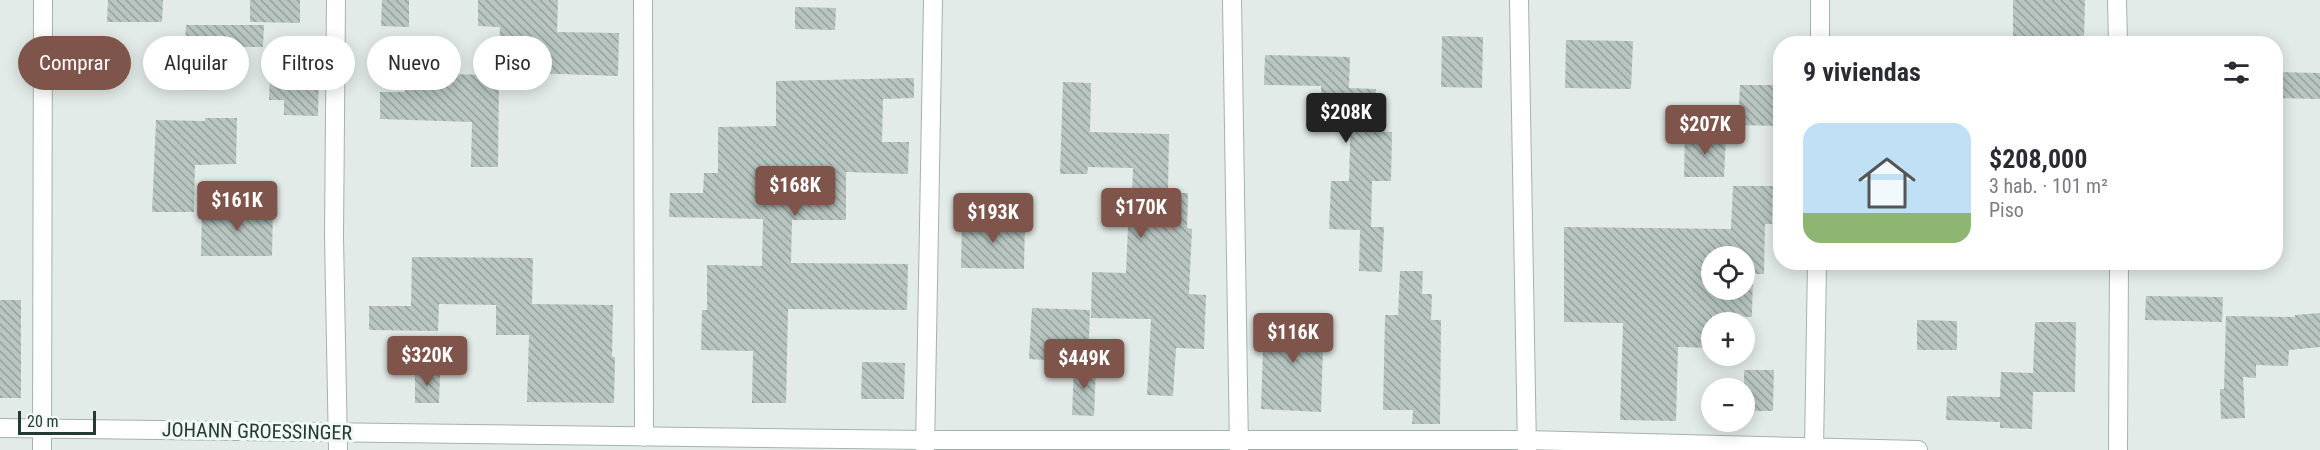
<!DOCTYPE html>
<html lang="es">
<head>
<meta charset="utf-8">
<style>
  body { margin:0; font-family:"Roboto Condensed",sans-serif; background:#f7f7f7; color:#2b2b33; height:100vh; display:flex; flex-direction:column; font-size:22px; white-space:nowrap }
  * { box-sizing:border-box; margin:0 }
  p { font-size:20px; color:#7c7c81 }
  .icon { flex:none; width:33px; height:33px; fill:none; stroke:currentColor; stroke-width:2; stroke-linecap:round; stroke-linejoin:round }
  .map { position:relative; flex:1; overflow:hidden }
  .drawer { position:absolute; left:1773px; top:36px; width:510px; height:234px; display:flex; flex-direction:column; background:#fff; border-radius:24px; box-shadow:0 3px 15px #0003 }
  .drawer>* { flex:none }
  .hud { position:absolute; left:18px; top:36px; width:570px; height:54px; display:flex; gap:12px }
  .buttons { position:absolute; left:1701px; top:246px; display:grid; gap:12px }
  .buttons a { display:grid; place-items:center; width:54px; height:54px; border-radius:50%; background:#fff; box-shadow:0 3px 15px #0003; font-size:30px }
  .scale { position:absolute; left:18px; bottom:15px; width:78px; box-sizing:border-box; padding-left:6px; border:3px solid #243a34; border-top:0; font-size:16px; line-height:21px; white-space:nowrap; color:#243a34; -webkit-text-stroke:4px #f2f8f5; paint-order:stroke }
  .price { position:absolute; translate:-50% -51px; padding:0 14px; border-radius:6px; background:#7f544a; color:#fff; font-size:20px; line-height:39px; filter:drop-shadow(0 2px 3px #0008) }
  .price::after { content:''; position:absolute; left:50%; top:36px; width:18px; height:14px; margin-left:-9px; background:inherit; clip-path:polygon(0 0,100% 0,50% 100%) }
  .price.selected { background:#222; color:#fff }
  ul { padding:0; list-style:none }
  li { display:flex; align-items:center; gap:18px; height:150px; padding:0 30px }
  li span { display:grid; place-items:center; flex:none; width:168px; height:120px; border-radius:18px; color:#555 }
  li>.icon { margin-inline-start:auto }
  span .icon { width:72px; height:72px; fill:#fffc; stroke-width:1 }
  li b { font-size:26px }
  h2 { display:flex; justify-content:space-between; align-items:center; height:72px; padding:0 30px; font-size:26px }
  .tag { padding:0 21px; border-radius:27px; background:#fff; box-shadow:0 3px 15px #0003; font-size:21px; line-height:54px }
  .tag.selected { background:#7f544a; color:#fff }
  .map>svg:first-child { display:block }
</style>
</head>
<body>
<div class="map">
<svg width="2320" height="450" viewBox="0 0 2320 450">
  <defs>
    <pattern id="building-back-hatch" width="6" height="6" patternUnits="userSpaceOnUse" patternTransform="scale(1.5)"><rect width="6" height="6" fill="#b8c5c0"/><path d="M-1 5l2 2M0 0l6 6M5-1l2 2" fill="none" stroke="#95a19d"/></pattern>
  </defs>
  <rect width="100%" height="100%" fill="#e2ebe7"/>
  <path fill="url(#building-back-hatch)" fill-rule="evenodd" d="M 108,0 L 163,0 L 162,22 L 107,22 Z
    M 250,0 L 300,0 L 300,23 L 250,22 Z
    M 382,0 L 409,0 L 409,27 L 381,26 Z
    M 478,0 L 558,0 L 557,32 L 619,33 L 618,76 L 498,72 L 500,27 L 478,26 Z
    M 2013,0 L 2085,0 L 2084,39 L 2013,37 Z
    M 795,7 L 836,8 L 835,30 L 795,29 Z
    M 186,25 L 264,25 L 263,47 L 185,46 Z
    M 1442,36 L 1483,37 L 1482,88 L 1441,87 Z
    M 1566,40 L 1633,41 L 1631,89 L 1565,88 Z
    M 406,46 L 437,46 L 437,74 L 499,75 L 498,167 L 471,167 L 472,122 L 380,119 L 380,92 L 405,92 Z
    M 1265,55 L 1350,57 L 1349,88 L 1376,89 L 1375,131 L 1392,132 L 1391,181 L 1372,181 L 1371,227 L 1384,227 L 1382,272 L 1359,271 L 1360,230 L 1329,229 L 1331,181 L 1349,181 L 1351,112 L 1321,112 L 1321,86 L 1264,85 Z
    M 270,70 L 319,70 L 318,116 L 284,115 L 284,100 L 269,100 Z
    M 2276,72 L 2320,73 L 2320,99 L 2276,98 Z
    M 914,78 L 914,98 L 883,99 L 882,142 L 909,142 L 908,174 L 846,172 L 846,220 L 792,220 L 791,263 L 908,264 L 907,310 L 788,309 L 786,403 L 752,403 L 753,351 L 701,350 L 702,310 L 707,310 L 707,265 L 762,266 L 763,219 L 669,217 L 670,193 L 703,193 L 704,173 L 718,173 L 718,127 L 776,126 L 776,81 Z
    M 1063,82 L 1091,83 L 1090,132 L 1169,134 L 1168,193 L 1188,193 L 1187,228 L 1192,229 L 1189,294 L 1206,295 L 1204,349 L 1176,348 L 1173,396 L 1147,395 L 1151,319 L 1091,318 L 1092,272 L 1126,273 L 1128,227 L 1131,227 L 1133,168 L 1088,167 L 1087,174 L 1060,174 Z
    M 1740,85 L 1778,85 L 1777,126 L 1738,125 Z
    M 205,118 L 237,118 L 236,164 L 195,165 L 194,212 L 152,212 L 156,120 L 205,121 Z
    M 1685,134 L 1726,135 L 1724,177 L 1684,177 Z
    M 1733,186 L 1773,186 L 1772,224 L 1765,224 L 1764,274 L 1753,274 L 1752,317 L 1712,316 L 1712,348 L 1678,347 L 1676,421 L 1620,420 L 1623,323 L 1564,322 L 1564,227 L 1731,229 ZM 1712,256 L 1744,256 L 1744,290 L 1712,290 Z
    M 202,208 L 273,209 L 272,256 L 201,256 Z
    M 962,219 L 1025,221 L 1024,269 L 961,268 Z
    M 412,257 L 533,258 L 532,304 L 613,305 L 612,357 L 615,357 L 614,403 L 527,402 L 529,335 L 496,335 L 496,305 L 439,304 L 438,331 L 369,330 L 369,306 L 411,306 Z
    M 1400,271 L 1423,271 L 1422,294 L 1432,294 L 1431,320 L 1441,320 L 1440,424 L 1412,424 L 1413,410 L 1383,410 L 1385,317 L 1385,315 L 1398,315 Z
    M 2146,296 L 2223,297 L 2222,322 L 2145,320 Z
    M 0,300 L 21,300 L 21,398 L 0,398 Z
    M 1032,308 L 1090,310 L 1088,362 L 1029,359 Z
    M 2320,313 L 2320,347 L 2289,350 L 2288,366 L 2256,365 L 2256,378 L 2243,377 L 2245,418 L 2221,419 L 2220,389 L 2224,389 L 2226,316 L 2295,317 L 2295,315 Z
    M 1293,315 L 1324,316 L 1321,412 L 1261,409 L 1264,318 L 1293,318 Z
    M 1917,320 L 1957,321 L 1957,350 L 1917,350 Z
    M 2035,322 L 2076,322 L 2075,392 L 2033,392 L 2032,429 L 2000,428 L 2000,422 L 1946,420 L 1947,396 L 2000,397 L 2001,372 L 2033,373 Z
    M 862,362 L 905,363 L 904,399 L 861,399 Z
    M 1074,365 L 1096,365 L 1094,416 L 1072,415 Z
    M 1744,370 L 1774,370 L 1773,411 L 1744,411 Z
    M 415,372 L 440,372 L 439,403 L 415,403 Z"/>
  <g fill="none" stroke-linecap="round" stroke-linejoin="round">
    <g stroke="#a5b2ae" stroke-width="20">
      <path id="street" d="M 336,0 L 334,236 L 338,450
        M 643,0 L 644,437
        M 1232,0 L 1239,450
        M 1519,0 L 1527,450
        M 2117,0 L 2118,44
        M 1820,44 L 1820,0
        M 0,428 L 925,440 L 1527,440 L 1918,450
        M 42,450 L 43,0
        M 925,450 L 933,0
        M 1814,450 L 1817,262
        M 2118,450 L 2119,262"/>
    </g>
    <use href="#street" stroke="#fff" stroke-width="18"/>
  </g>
  <g text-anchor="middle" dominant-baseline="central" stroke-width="6" stroke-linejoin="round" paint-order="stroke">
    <g font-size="20" fill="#243a34" stroke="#f2f8f5">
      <text transform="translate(257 431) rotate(1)">JOHANN GROESSINGER</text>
    </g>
  </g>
</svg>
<div class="buttons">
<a><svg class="icon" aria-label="locate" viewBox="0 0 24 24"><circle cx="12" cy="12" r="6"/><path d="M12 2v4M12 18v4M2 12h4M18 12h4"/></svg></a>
<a>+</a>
<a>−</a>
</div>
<div class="scale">20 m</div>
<b class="price selected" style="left:1346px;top:144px">$208K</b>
<b class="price" style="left:1705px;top:156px">$207K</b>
<b class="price" style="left:795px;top:217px">$168K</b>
<b class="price" style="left:237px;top:232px">$161K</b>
<b class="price" style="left:1141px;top:239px">$170K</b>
<b class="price" style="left:993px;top:244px">$193K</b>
<b class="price" style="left:1293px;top:364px">$116K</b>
<b class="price" style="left:427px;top:387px">$320K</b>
<b class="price" style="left:1084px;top:390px">$449K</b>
<div class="hud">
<a class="tag selected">Comprar</a>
<a class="tag">Alquilar</a>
<a class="tag">Filtros</a>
<a class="tag">Nuevo</a>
<a class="tag">Piso</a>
</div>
<section class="drawer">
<h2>9 viviendas<svg class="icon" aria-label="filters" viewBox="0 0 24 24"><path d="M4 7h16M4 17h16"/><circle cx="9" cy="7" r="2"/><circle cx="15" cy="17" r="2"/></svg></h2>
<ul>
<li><span style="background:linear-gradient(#bfe0f5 75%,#8fb573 0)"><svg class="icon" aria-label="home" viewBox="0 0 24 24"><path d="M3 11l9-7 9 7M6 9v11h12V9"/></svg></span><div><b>$208,000</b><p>3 hab. · 101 m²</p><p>Piso</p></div></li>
</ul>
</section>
</div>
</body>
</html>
